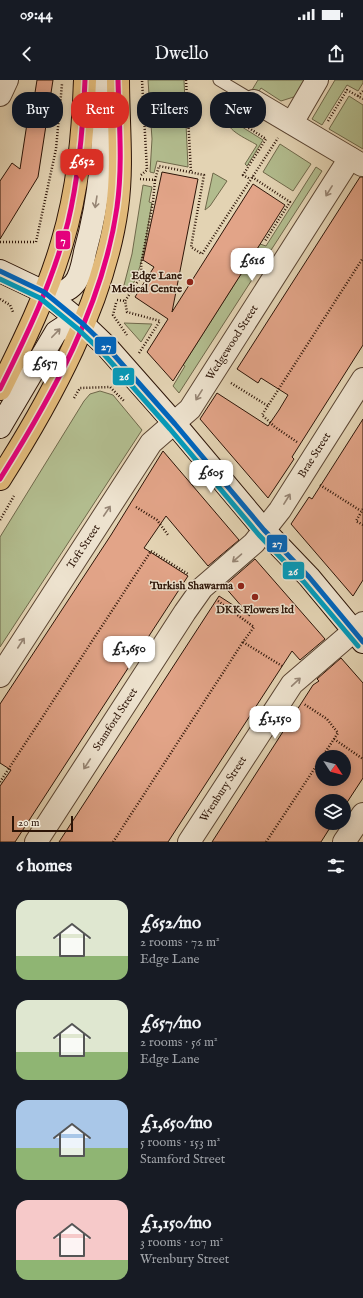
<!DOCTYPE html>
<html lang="en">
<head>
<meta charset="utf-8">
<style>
  body { margin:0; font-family:"IM FELL English",serif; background:#20242c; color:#f1f3f6; height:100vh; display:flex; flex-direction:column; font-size:15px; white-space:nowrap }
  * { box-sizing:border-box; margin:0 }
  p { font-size:13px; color:#9ea1a6 }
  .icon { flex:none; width:22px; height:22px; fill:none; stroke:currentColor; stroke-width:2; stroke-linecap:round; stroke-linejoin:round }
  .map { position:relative; height:762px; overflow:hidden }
  .side { display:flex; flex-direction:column; background:#171b24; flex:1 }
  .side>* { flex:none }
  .banner { position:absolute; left:12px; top:12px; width:339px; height:36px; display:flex; gap:8px }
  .needle { width:26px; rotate:126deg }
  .buttons { position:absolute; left:315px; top:670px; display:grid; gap:8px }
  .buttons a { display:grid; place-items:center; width:36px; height:36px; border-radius:50%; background:#171b24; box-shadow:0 2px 10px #0003; font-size:20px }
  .scale { position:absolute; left:12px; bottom:10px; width:61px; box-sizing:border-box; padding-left:4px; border:2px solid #2c1407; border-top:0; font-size:11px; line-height:14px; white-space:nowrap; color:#2c1407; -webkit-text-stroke:3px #ede2ce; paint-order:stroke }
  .price { position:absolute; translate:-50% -34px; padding:0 9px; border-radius:8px; background:#fff; color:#222; font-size:13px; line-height:26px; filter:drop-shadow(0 1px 2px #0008) }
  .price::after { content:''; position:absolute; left:50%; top:24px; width:12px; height:9px; margin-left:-6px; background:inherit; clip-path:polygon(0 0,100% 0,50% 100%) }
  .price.current { background:#d93025; color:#fff }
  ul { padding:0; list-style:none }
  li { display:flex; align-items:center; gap:12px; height:100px; padding:0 16px }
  li span { display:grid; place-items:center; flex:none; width:112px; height:80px; border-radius:12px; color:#555 }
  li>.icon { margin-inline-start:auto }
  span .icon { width:48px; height:48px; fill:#fffc; stroke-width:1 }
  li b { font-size:17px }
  h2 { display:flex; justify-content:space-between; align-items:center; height:48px; padding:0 16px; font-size:17px }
  .tag { padding:0 14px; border-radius:16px; background:#171b24; box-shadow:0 2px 10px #0003; font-size:14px; line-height:36px }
  .tag.current { background:#d93025; color:#fff }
  .status { display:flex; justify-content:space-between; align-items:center; height:28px; padding:0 20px; background:#171b24; direction:ltr }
  .status svg { height:11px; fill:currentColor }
  header { display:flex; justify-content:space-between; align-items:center; height:52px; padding:0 16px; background:#171b24; font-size:18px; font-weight:600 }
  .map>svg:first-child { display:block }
</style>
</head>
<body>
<div class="status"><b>09:44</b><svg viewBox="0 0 49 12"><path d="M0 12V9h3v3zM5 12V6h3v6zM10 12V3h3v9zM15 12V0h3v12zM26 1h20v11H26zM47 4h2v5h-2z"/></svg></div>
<header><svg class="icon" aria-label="back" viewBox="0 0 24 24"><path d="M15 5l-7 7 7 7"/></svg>Dwello<svg class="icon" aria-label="share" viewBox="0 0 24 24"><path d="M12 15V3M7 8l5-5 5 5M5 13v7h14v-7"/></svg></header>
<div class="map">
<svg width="363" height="762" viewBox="0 0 363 762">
  <rect width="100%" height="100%" fill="#e3d3b3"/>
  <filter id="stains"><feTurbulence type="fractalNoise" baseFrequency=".005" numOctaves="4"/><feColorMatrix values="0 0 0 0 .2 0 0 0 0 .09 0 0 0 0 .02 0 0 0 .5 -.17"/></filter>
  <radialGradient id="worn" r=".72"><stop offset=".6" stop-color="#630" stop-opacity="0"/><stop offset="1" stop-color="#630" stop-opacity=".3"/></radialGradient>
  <path fill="#b2bc8e" stroke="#6f684a" d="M 148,0 L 184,0 L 188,87 L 157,81 L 154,93 L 150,92 L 152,59 Z
    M 258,0 L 308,0 L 300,15 L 281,21 L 261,8 L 257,14 L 252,10 Z
    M 335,0 L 363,0 L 363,3 L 358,11 L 347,5 L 322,45 L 312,39 Z
    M 349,16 L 363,25 L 363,69 L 329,49 Z
    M 233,27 L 240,31 L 234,42 L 263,60 L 247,86 L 245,84 L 257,65 C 246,58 223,50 226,34 Z
    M 280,64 L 311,84 L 293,111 L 263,92 Z
    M 316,87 L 322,91 L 179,313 L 173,306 L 185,286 L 183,285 L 260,164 L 266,166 Z
    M 213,93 L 227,101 L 210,126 L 205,130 Z
    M 143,105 L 152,107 L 149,122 L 152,123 C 146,152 145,187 128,213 L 123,209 L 132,174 Z
    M 124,243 L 152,244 L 141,262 Z
    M 100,311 L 113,315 L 142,350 L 0,567 L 0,457 L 84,321 L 90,314 Z"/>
  <path fill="#e2a488" stroke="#2c1407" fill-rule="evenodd" d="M 37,0 L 53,0 L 38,97 L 0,159 L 0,101 L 12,83 L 20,89 L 28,37 L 31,38 Z
    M 162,92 L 198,99 L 172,232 L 253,104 L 285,125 L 173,301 L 147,272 L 168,239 L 135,217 L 154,187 L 143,180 Z
    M 360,97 L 363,97 L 363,265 L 292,377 L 294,379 L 268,418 L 200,339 L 217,313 L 268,346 L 279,330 L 288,315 L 261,298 L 258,303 L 237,289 Z
    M 363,339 L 363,500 L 353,516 L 291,444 L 309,417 L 312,419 Z
    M 163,371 L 239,460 L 208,486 L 166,436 L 144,468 L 188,496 L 15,762 L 0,762 L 0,706 L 11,690 L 0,683 L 0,624 L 111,455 Z
    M 255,479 L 325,559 L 300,580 L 292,571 L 168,762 L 59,762 L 219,516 L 250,536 L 224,506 Z
    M 341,578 L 363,603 L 363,698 L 344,727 L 344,721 L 322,721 L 322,743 L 333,743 L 321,762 L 212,762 L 313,605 L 319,601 L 317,599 ZM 322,677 L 344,677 L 344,699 L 322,699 Z"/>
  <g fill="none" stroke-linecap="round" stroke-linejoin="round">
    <g stroke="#5a4432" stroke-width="13">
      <path id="lane" d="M 219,0 L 254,21"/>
    </g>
    <g stroke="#5a4432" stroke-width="24">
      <g id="street">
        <path d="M 0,15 L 7,0"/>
        <path d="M 254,21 L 362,85"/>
        <path d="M 292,43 L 317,0"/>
        <path id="s1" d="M 0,596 L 151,363 L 190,329 L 350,78"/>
        <path id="s2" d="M 36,762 L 185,532 L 202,508 L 254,463 L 280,430 L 363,299"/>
        <path id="s3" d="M 189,762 L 292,604 L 363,543"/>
        <path d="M 344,762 L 363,734"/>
      </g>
    </g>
    <g stroke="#2c1407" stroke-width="24">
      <path id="secondary" d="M 0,191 L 44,212 L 83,244 L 107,267 L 175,344 L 264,450 L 309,497 L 363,562
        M 44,212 C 56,214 66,213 74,204 C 81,196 83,182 85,172 C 101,115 104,64 104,6 L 105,0
        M 0,347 L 56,252 L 70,243 L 83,244"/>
    </g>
    <g stroke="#2c1407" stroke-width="24">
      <path id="highway" d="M 0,309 C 23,263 48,212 62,163 C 78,110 83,55 85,0
        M 0,399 C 51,319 104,222 117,128 C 123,86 118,42 118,0"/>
    </g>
    <path stroke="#2c1407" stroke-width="2.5" stroke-dasharray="1 2" stroke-linecap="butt" d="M 186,0 L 191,92
      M 358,16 L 363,11
      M 240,36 L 238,41 L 266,59 L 243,95 L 250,99
      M 328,41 L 347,10 L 363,19
      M 141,95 L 147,90 L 142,0
      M 252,97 L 290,122 L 265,161
      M 140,99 L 155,100 L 159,86 L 204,95 L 191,167 L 202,174 L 278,58
      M 0,162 L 36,162 L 56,69 L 62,4
      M 0,219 L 10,225 L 13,232
      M 117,220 L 125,221
      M 116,223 L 113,235 L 127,255
      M 139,273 L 160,241 L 127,232 L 125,221 L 142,195 L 141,184 L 153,122 L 155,100
      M 231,303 L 268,326
      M 74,318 L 80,308 L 110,307 L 124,321
      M 297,362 L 275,347 L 262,335 L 363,178
      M 320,405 L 361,431
      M 136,427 L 157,440 L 168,455
      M 363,429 L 356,441 L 363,445
      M 0,440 L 14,416
      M 218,521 L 254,547 L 243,562 L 282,586
      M 334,659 L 363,679
      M 0,702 L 151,471 L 188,494
      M 113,762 L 243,562
      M 266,762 L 338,653 L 327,639 L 304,624"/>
    <use href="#lane" stroke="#ede2ce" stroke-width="11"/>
    <use href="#street" stroke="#ede2ce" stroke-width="22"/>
    <use href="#secondary" stroke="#ede2ce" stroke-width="22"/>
    <use href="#highway" stroke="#e2ba7a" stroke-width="22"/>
    <g stroke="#ede2ce" stroke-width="8">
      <path id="bus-1" d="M 0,309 C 27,255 53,201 68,142 C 79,96 83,48 85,0
        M 0,399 C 52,316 103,226 117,127 C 123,85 119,42 118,0"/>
    </g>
    <g stroke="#ede2ce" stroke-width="8">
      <path id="bus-2" d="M 0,191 L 44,212 L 83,244 L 107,267 L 175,344 L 264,450 L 309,497 L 363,562"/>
    </g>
    <g stroke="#ede2ce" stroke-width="8">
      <path id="bus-3" d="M 0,199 L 40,218 L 78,249 L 102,272 L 170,349 L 259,455 L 304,502 L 358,566"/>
    </g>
    <use href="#bus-1" stroke="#e5007d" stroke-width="5"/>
    <use href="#bus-2" stroke="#0065bd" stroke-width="5"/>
    <use href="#bus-3" stroke="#049aba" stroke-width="5"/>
  </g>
  <defs><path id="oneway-shaft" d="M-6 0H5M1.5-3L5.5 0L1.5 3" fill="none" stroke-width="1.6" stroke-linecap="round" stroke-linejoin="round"/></defs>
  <g stroke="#968574">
    <use href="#oneway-shaft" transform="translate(329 111) rotate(122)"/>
    <use href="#oneway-shaft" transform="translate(96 122) rotate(99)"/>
    <use href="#oneway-shaft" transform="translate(56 253) rotate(-46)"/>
    <use href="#oneway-shaft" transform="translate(199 315) rotate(122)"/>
    <use href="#oneway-shaft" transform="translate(287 419) rotate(-58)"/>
    <use href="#oneway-shaft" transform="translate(107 431) rotate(-56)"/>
    <use href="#oneway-shaft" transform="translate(237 478) rotate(139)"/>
    <use href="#oneway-shaft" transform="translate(21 563) rotate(-57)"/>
    <use href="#oneway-shaft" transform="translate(296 602) rotate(-43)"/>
    <use href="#oneway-shaft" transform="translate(87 684) rotate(123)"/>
  </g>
  <g fill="#8f2418" stroke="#ede2ce" stroke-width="1.5">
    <circle cx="190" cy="202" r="4"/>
    <circle cx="241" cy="506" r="4"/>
    <circle cx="255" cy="517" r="4"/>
  </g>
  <g text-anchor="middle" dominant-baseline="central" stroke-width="3" stroke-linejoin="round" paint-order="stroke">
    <g font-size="11" font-weight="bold" fill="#2c1407" stroke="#ede2ce" text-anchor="end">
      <text x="182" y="196">Edge Lane<tspan x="182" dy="13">Medical Centre</tspan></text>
      <text x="233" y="506">Turkish Shawarma</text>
      <text x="255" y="530" text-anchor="middle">DKK Flowers ltd</text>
    </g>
    <g font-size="11" fill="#2c1407" stroke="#ede2ce">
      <text stroke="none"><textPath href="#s1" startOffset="408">Wedgewood Street</textPath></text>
      <text stroke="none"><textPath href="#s2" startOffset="479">Brae Street</textPath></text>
      <text stroke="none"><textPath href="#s1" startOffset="154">Toft Street</textPath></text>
      <text stroke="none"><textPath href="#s2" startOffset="146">Stamford Street</textPath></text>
      <text stroke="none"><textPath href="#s3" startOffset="63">Wrenbury Street</textPath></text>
    </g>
  </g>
  <g stroke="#ede2ce" stroke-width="1.5">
    <rect x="55" y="150" width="16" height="20" rx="4" fill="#e5007d"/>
    <rect x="94" y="256" width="23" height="19" rx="4" fill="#0065bd"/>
    <rect x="112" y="287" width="23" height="19" rx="4" fill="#049aba"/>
    <rect x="266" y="454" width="22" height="19" rx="4" fill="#0065bd"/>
    <rect x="282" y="481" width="23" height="19" rx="4" fill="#049aba"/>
  </g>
  <g font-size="11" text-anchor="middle" font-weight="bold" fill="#fff">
    <text x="63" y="164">7</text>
    <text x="106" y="270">27</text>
    <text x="124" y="300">26</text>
    <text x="277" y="467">27</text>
    <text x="293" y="495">26</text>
  </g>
  <rect width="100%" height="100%" filter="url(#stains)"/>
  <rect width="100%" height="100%" fill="url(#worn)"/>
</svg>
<div class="buttons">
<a><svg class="needle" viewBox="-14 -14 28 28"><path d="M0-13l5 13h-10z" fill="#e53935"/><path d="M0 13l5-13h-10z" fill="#9ea1a6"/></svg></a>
<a><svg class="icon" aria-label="layers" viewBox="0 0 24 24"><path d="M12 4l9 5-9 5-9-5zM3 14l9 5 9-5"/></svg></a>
</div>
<div class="scale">20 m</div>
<b class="price current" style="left:82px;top:103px">£652</b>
<b class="price" style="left:252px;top:202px">£616</b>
<b class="price" style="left:45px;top:305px">£657</b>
<b class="price" style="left:211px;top:414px">£605</b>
<b class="price" style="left:129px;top:590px">£1,650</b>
<b class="price" style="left:275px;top:660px">£1,150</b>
<div class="banner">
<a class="tag">Buy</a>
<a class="tag current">Rent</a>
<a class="tag">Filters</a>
<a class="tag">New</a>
</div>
</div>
<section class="side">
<h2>6 homes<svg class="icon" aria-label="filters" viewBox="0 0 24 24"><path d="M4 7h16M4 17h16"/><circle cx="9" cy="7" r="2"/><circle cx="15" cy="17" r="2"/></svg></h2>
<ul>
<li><span style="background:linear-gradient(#dfe7d0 70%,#8fb573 0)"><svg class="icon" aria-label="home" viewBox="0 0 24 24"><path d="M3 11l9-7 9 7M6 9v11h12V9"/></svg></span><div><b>£652/mo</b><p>2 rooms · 72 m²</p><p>Edge Lane</p></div></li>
<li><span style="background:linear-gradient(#dfe7d0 65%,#8fb573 0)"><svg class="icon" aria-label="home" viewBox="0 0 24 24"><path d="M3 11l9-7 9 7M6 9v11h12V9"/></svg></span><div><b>£657/mo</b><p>2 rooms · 56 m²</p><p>Edge Lane</p></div></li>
<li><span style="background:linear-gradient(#a9c7e8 60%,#8fb573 0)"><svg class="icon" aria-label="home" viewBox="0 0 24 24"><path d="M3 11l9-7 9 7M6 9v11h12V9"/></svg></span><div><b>£1,650/mo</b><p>5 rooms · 153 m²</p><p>Stamford Street</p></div></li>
<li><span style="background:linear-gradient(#f6c9c9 75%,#8fb573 0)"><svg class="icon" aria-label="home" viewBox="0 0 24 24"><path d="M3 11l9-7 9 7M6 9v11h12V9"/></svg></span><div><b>£1,150/mo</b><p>3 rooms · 107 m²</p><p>Wrenbury Street</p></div></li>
</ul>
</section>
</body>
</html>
